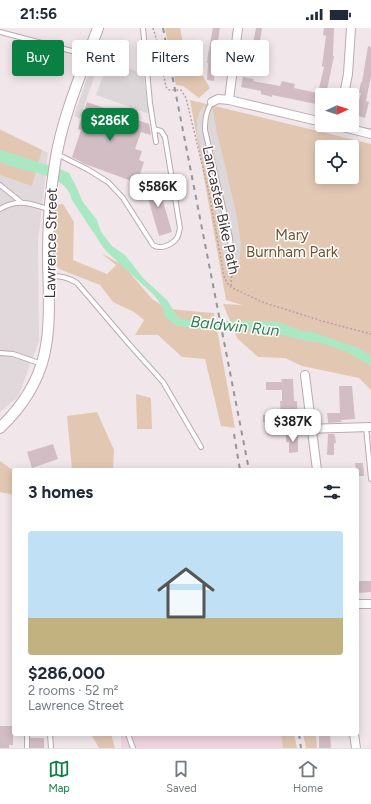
<!DOCTYPE html>
<html lang="en">
<head>
<meta charset="utf-8">
<style>
  body { margin:0; font-family:Figtree,sans-serif; background:#f2f2f3; color:#1f2937; height:100vh; display:flex; flex-direction:column; font-size:15px; white-space:nowrap }
  * { box-sizing:border-box; margin:0 }
  p { font-size:13px; color:#747a83 }
  .icon { flex:none; width:22px; height:22px; fill:none; stroke:currentColor; stroke-width:2; stroke-linecap:round; stroke-linejoin:round }
  .map { position:relative; flex:1; overflow:hidden }
  .side { position:absolute; left:12px; top:440px; width:347px; height:268px; display:flex; flex-direction:column; background:#fff; border-radius:4px; box-shadow:0 2px 10px #0003 }
  .side>* { flex:none }
  .banner { position:absolute; left:12px; top:12px; width:347px; height:36px; display:flex; gap:8px }
  .needle { width:26px; rotate:87deg }
  .fabs { position:absolute; left:315px; top:60px; display:grid; gap:8px }
  .fabs a { display:grid; place-items:center; width:44px; height:44px; border-radius:4px; background:#fff; box-shadow:0 2px 10px #0003; font-size:20px }
  .price { position:absolute; translate:-50% -34px; padding:0 9px; border-radius:8px; background:#fff; color:#222; font-size:13px; line-height:26px; filter:drop-shadow(0 1px 2px #0008) }
  .price::after { content:''; position:absolute; left:50%; top:24px; width:12px; height:9px; margin-left:-6px; background:inherit; clip-path:polygon(0 0,100% 0,50% 100%) }
  .price.on { background:#0b8043; color:#fff }
  ul { padding:0; list-style:none }
  li { display:grid; align-content:center; gap:8px; height:212px; padding:0 16px }
  li span { display:grid; place-items:center; height:124px; border-radius:4px; color:#555 }
  li>.icon { margin-inline-start:auto }
  span .icon { width:72px; height:72px; fill:#fffc; stroke-width:1 }
  li b { font-size:17px }
  h2 { display:flex; justify-content:space-between; align-items:center; height:48px; padding:0 16px; font-size:17px }
  .chip { padding:0 14px; border-radius:4px; background:#fff; box-shadow:0 2px 10px #0003; font-size:14px; line-height:36px }
  .chip.on { background:#0b8043; color:#fff }
  .status { display:flex; justify-content:space-between; align-items:center; height:28px; padding:0 20px; background:#fff; direction:ltr }
  .status svg { height:11px; fill:currentColor }
  .tab-bar { display:flex; justify-content:space-around; align-items:center; height:56px; border-top:1px solid #e0e1e3; background:#fff; font-size:11px; color:#747a83 }
  .tab-bar a { display:grid; justify-items:center; gap:2px }
  .tab-bar .on { color:#0b8043 }
  .map>svg:first-child { display:block }
</style>
</head>
<body>
<div class="status"><b>21:56</b><svg viewBox="0 0 49 12"><path d="M0 12V9h3v3zM5 12V6h3v6zM10 12V3h3v9zM15 12V0h3v12zM26 1h20v11H26zM47 4h2v5h-2z"/></svg></div>
<div class="map">
<svg width="371" height="720" viewBox="0 0 371 720">
  <rect width="100%" height="100%" fill="#f1e7ea"/>
  <path fill="#f1d4e0" d="M 121,706 L 288,706 L 290,720 L 121,720 Z"/>
  <path fill="#e1d8dc" d="M 0,101 L 48,125 L 38,214 L 39,313 L 18,369 L 0,384 Z"/>
  <path fill="#e2c8b3" fill-rule="evenodd" d="M 165,0 L 180,0 L 189,45 L 203,48 L 210,60 L 199,70 L 183,58 L 176,57 Z
    M 190,72 L 371,116 L 371,362 L 359,350 L 302,338 L 285,330 L 258,329 L 237,310 L 223,276 L 242,277 L 226,272 ZM 322,119 L 352,119 L 352,149 L 322,149 Z
    M 0,102 L 42,122 L 32,158 L 0,147 Z
    M 63,176 L 74,194 L 73,232 L 107,246 L 116,237 L 101,225 L 124,238 L 152,271 L 168,281 L 214,285 L 235,400 L 221,398 L 205,331 L 182,329 L 158,307 L 135,307 L 144,292 L 134,284 L 113,274 L 100,257 L 59,241 L 54,233 L 54,177 Z
    M 136,366 L 151,370 L 152,401 L 137,401 Z
    M 97,384 L 114,422 L 113,442 L 72,442 L 67,388 Z
    M 0,433 L 14,443 L 14,467 L 0,464 Z
    M 91,706 L 111,706 L 115,720 L 99,720 Z
    M 281,706 L 294,706 L 297,720 L 283,720 Z
    M 303,706 L 316,706 L 317,720 L 306,720 Z"/>
  <path fill="#ddd7d9" d="M 109,32 L 143,46 L 149,86 L 96,67 Z
    M 92,36 L 98,38 L 80,90 L 74,88 Z
    M 203,78 L 213,82 L 217,106 L 227,146 L 237,190 L 241,216 L 239,237 L 234,244 L 228,244 L 225,236 L 217,189 L 197,105 L 197,92 L 200,83 Z"/>
  <path fill="#a9e8c2" d="M 0,122 L 32,132 L 43,136 L 54,138 L 69,145 L 75,156 L 83,174 L 97,192 L 101,204 L 112,218 L 125,227 L 143,250 L 167,272 L 175,285 L 181,291 L 210,293 L 259,293 L 278,294 L 302,303 L 312,304 L 358,320 L 371,328 L 371,338 L 347,324 L 321,315 L 303,312 L 269,304 L 241,300 L 222,299 L 189,300 L 175,297 L 165,289 L 162,278 L 154,267 L 105,222 L 72,172 C 66,143 22,145 0,134 Z"/>
  <path fill="#d2bdc5" d="M 213,0 L 220,0 L 216,27 L 214,53 L 207,52 L 208,35 L 207,35 L 208,26 Z
    M 256,0 L 262,0 L 257,33 L 249,32 L 250,20 L 252,20 Z
    M 324,0 L 334,0 L 333,28 L 334,28 L 327,62 L 329,62 L 328,67 L 322,67 L 322,79 L 316,78 L 316,76 L 272,67 L 272,69 L 261,66 L 261,63 L 241,59 L 243,49 L 254,51 L 253,53 L 280,58 L 282,53 L 295,56 L 294,60 L 318,65 L 324,39 L 322,38 L 326,8 L 323,7 Z
    M 368,18 L 371,19 L 371,48 L 366,73 L 369,74 L 365,90 L 355,87 L 361,65 L 359,65 L 361,54 L 362,54 Z
    M 87,74 L 149,96 L 151,107 L 141,104 L 135,121 L 142,123 L 139,132 L 144,134 L 137,155 L 85,136 L 72,129 L 81,102 L 78,101 Z
    M 157,153 L 172,204 L 159,208 L 144,157 Z
    M 281,351 L 293,351 L 294,373 L 297,373 L 298,394 L 267,396 L 267,394 L 263,394 L 263,387 L 281,387 L 280,373 L 282,373 L 282,362 L 266,362 L 266,354 L 282,354 Z
    M 339,358 L 352,358 L 355,391 L 341,392 L 342,394 L 328,395 L 327,385 L 340,385 Z
    M 328,406 L 334,406 L 335,408 L 336,415 L 334,415 L 334,427 L 327,427 Z
    M 286,407 L 298,407 L 298,424 L 289,425 L 289,414 L 286,414 Z
    M 53,416 L 58,431 L 32,440 L 27,424 Z
    M 355,435 L 363,435 L 364,448 L 357,448 Z
    M 360,553 L 371,553 L 371,564 L 357,565 L 357,554 Z
    M 0,698 L 13,698 L 13,717 L 9,717 L 9,720 L 0,720 Z
    M 319,706 L 330,706 L 331,720 L 319,720 Z
    M 30,710 L 44,710 L 44,720 L 30,720 Z"/>
  <g fill="none" stroke-linecap="round" stroke-linejoin="round">
    <g stroke="#bcaab0" stroke-width="6">
      <path id="service" d="M 143,0 L 150,75 L 156,114
        M 0,4 L 87,27
        M 212,74 C 206,83 205,91 205,102 L 230,210 L 232,236
        M 57,126 L 87,141 L 108,154 L 123,170 L 153,217 C 160,222 172,217 177,210 C 179,207 179,203 180,200 L 165,109 L 161,103 L 154,101
        M 0,157 L 21,174
        M 0,181 C 19,170 30,176 49,181
        M 49,248 C 60,248 68,249 77,255 L 129,316 L 163,354 L 201,419
        M 0,325 L 13,326 L 42,336
        M 366,399 L 371,451
        M 50,706 L 51,720
        M 128,706 L 133,720
        M 27,720 L 27,706"/>
    </g>
    <g stroke="#bcaab0" stroke-width="10">
      <path id="minor" d="M 344,67 L 348,46 L 351,0
        M 229,72 L 238,0
        M 212,74 L 218,71 L 229,72 L 322,94
        M 335,97 L 371,106
        M 305,347 L 317,442
        M 271,402 L 371,399
        M 357,576 L 371,576
        M 354,706 L 356,720"/>
    </g>
    <g stroke="#bcaab0" stroke-width="12">
      <path id="tertiary" d="M 0,400 C 57,345 49,298 48,226 C 48,196 50,166 55,135 C 62,89 82,44 98,0"/>
    </g>
    <path stroke="#bc9da8" stroke-width="1.5" stroke-dasharray="2 2" stroke-linecap="butt" d="M 153,0 L 157,13 L 166,59 L 169,62 L 181,62 L 186,70 L 209,165 L 224,248 L 227,255 L 231,259 L 262,274 L 322,293 L 371,306
      M 231,258 L 232,242
      M 303,442 L 310,440"/>
    <use href="#service" stroke="#fff" stroke-width="4"/>
    <use href="#minor" stroke="#fff" stroke-width="8"/>
    <use href="#tertiary" stroke="#fff" stroke-width="10"/>
    <path stroke="#959595" stroke-width="2" stroke-dasharray="5 5" stroke-linecap="butt" d="M 163,0 L 249,442
      M 234,406 L 240,442
      M 299,706 L 301,720"/>
  </g>
  <g text-anchor="middle" dominant-baseline="central" stroke-width="3" stroke-linejoin="round" paint-order="stroke">
    <g font-size="15" fill="#43363c" stroke="#fff">
      <text transform="translate(221 182) rotate(78)">Lancaster Bike Path</text>
      <text transform="translate(51 215) rotate(-89)">Lawrence Street</text>
    </g>
    <g font-size="15" fill="#6f5730" stroke="#fff">
      <text x="292" y="207">Mary<tspan x="292" dy="17">Burnham Park</tspan></text>
    </g>
    <g font-size="16" font-style="italic" fill="#307f52" stroke="#fff">
      <text transform="translate(235 298) rotate(6)">Baldwin Run</text>
    </g>
  </g>
</svg>
<div class="fabs">
<a><svg class="needle" viewBox="-14 -14 28 28"><path d="M0-13l5 13h-10z" fill="#e53935"/><path d="M0 13l5-13h-10z" fill="#747a83"/></svg></a>
<a><svg class="icon" aria-label="locate" viewBox="0 0 24 24"><circle cx="12" cy="12" r="6"/><path d="M12 2v4M12 18v4M2 12h4M18 12h4"/></svg></a>
</div>
<b class="price on" style="left:110px;top:114px">$286K</b>
<b class="price" style="left:158px;top:180px">$586K</b>
<b class="price" style="left:293px;top:415px">$387K</b>
<div class="banner">
<a class="chip on">Buy</a>
<a class="chip">Rent</a>
<a class="chip">Filters</a>
<a class="chip">New</a>
</div>
<section class="side">
<h2>3 homes<svg class="icon" aria-label="filters" viewBox="0 0 24 24"><path d="M4 7h16M4 17h16"/><circle cx="9" cy="7" r="2"/><circle cx="15" cy="17" r="2"/></svg></h2>
<ul>
<li><span style="background:linear-gradient(#bfe0f5 70%,#c2b280 0)"><svg class="icon" aria-label="home" viewBox="0 0 24 24"><path d="M3 11l9-7 9 7M6 9v11h12V9"/></svg></span><div><b>$286,000</b><p>2 rooms · 52 m²</p><p>Lawrence Street</p></div></li>
</ul>
</section>
</div>
<nav class="tab-bar">
<a class="on"><svg class="icon" aria-label="map" viewBox="0 0 24 24"><path d="M3 6l6-2 6 2 6-2v14l-6 2-6-2-6 2zM9 4v14M15 6v14"/></svg>Map</a>
<a><svg class="icon" aria-label="saved" viewBox="0 0 24 24"><path d="M7 4h10v16l-5-4-5 4z"/></svg>Saved</a>
<a><svg class="icon" aria-label="home" viewBox="0 0 24 24"><path d="M3 11l9-7 9 7M6 9v11h12V9"/></svg>Home</a>
</nav>
</body>
</html>
